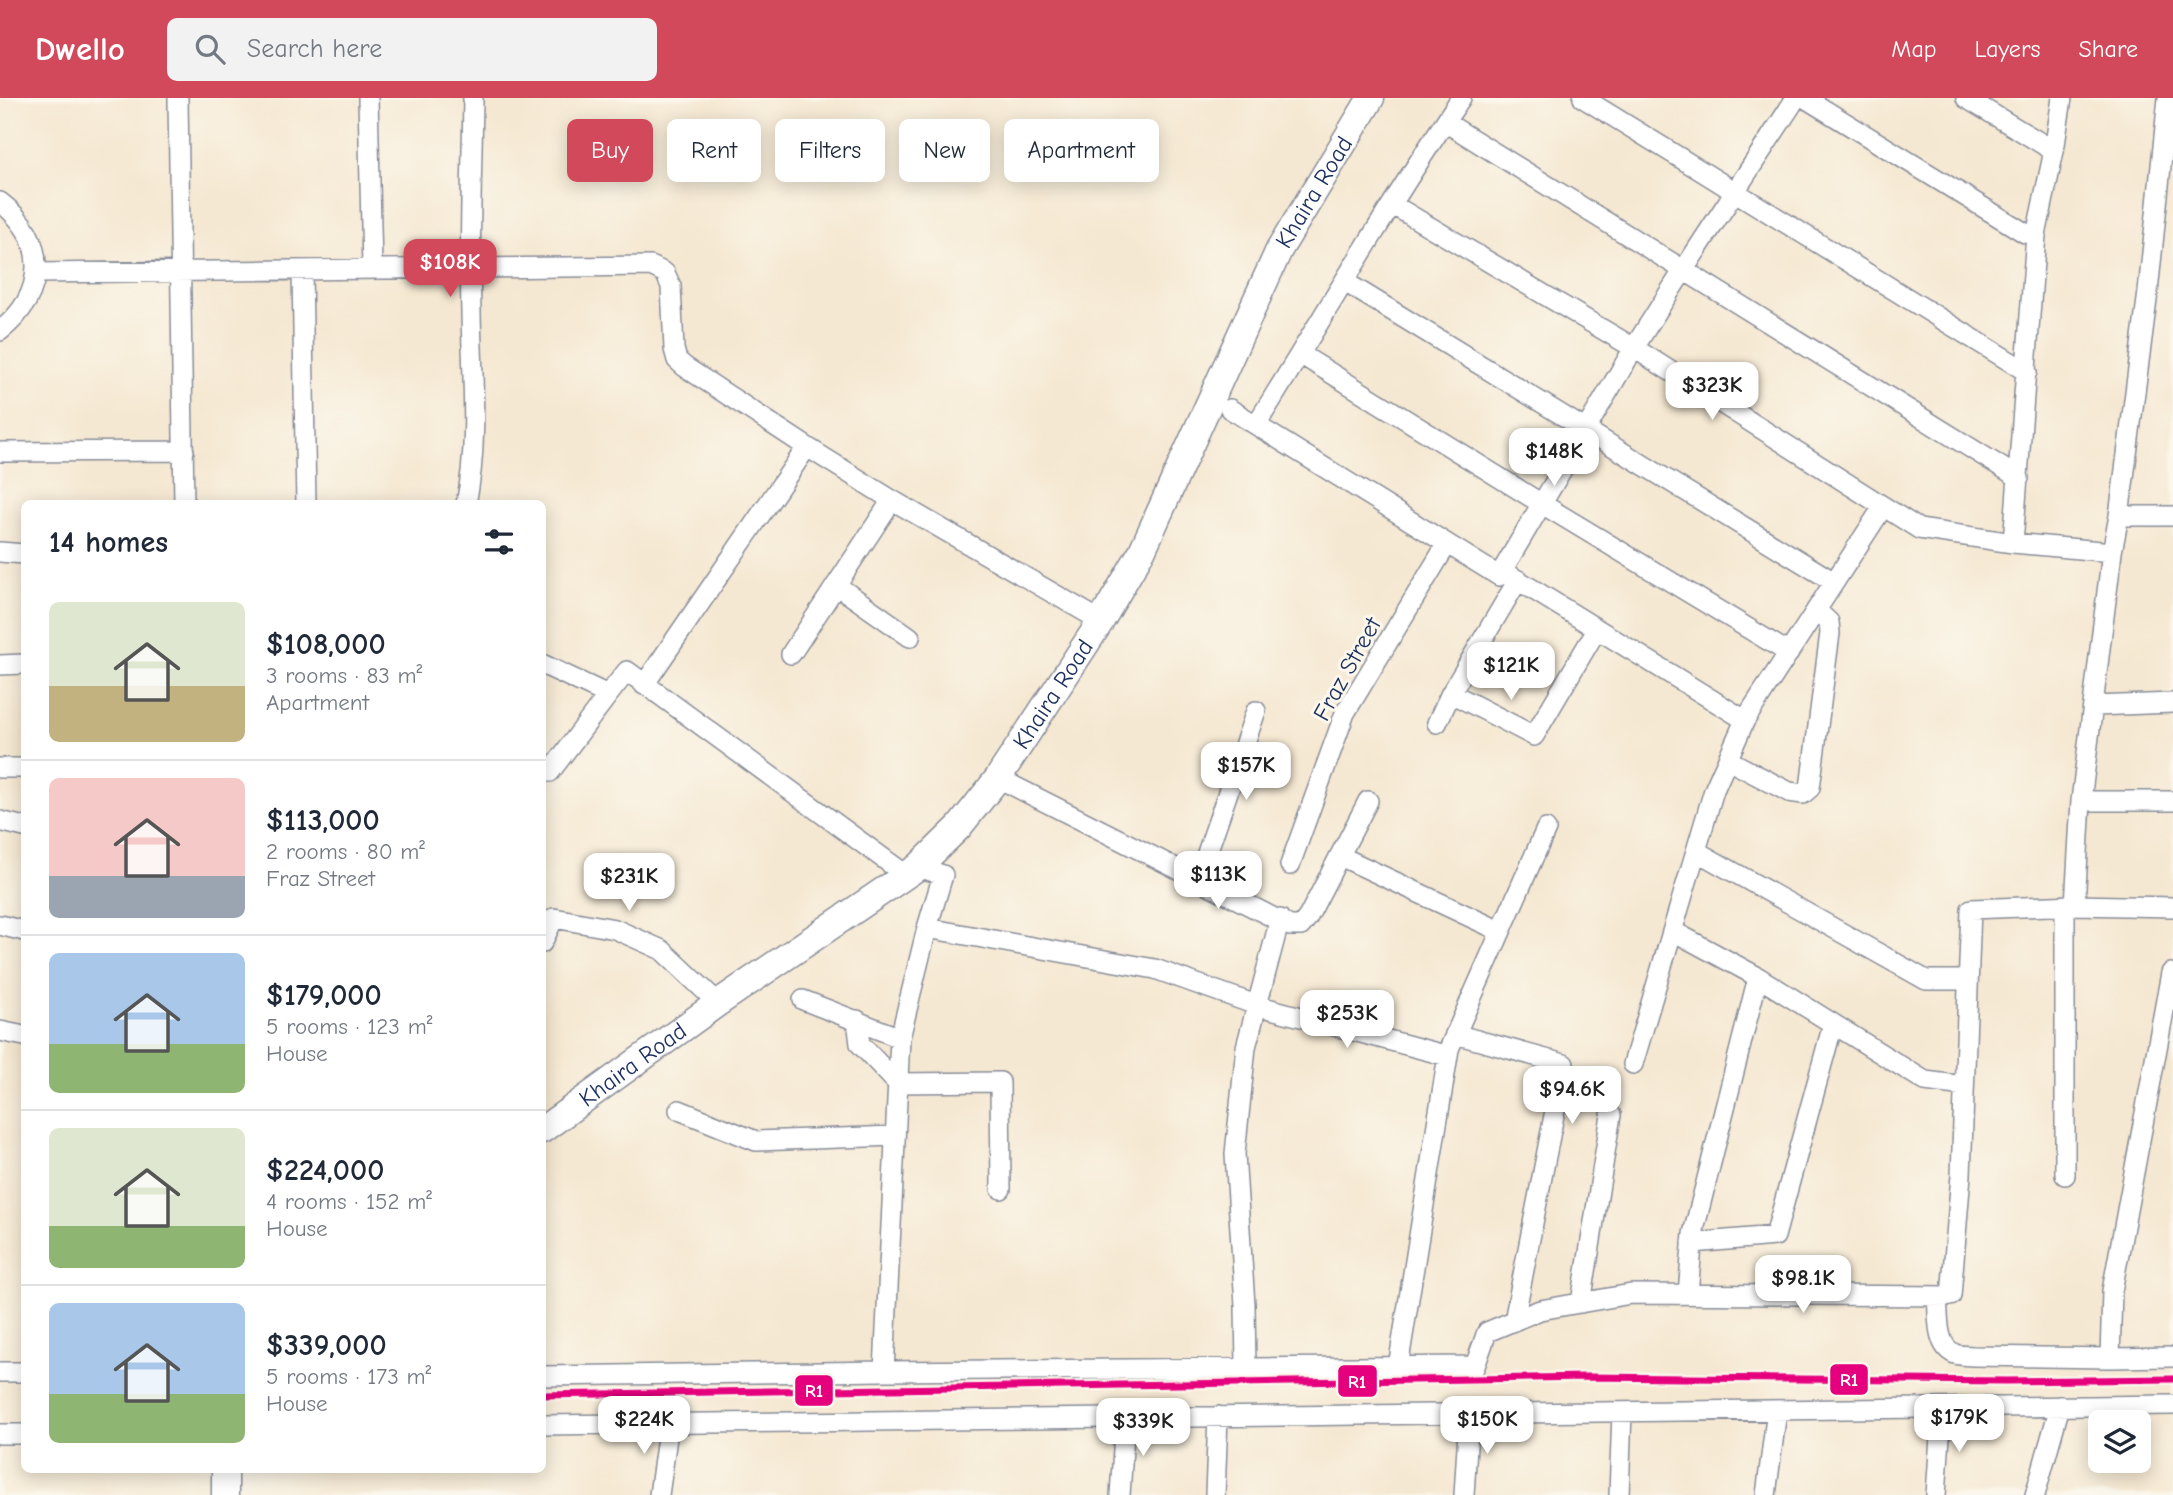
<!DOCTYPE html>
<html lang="en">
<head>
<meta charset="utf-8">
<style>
  body { margin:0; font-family:"Comic Neue",sans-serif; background:#f2f2f3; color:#1f2937; height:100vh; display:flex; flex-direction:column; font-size:26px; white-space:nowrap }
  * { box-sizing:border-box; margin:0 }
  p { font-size:23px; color:#747a83 }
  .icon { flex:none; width:38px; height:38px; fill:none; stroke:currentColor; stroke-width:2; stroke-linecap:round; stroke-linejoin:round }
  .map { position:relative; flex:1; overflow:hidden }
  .panel { position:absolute; left:21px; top:402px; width:525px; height:973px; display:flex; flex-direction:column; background:#fff; border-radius:10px; box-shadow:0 4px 18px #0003 }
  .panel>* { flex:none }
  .hud { position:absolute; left:567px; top:21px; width:665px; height:63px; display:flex; gap:14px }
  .controls { position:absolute; left:2088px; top:1312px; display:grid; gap:14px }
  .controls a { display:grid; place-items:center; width:63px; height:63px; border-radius:10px; background:#fff; box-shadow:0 4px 18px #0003; font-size:35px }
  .price { position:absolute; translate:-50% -60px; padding:0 16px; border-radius:14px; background:#fff; color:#222; font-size:23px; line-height:46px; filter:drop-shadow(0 2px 4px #0008) }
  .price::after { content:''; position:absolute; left:50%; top:42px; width:21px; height:16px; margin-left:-10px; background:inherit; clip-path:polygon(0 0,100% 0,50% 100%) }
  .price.active { background:#d1495b; color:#fff }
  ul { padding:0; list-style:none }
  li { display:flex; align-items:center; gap:21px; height:175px; padding:0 28px }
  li+li { border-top:2px solid #e0e1e3 }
  li span { display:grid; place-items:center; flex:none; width:196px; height:140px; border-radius:10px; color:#555 }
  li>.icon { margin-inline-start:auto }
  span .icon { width:84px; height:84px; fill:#fffc; stroke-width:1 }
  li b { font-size:30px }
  h2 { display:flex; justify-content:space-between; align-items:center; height:84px; padding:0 28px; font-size:30px }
  .chip { padding:0 24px; border-radius:10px; background:#fff; box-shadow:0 4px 18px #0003; font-size:24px; line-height:63px }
  .chip.active { background:#d1495b; color:#fff }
  header { display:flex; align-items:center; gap:42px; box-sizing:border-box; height:98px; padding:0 35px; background:#d1495b; color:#fff }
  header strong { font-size:33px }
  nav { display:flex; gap:38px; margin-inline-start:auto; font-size:24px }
  .search { width:490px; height:63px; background:#f2f2f3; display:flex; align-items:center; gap:18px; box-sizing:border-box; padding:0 24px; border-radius:10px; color:#747a83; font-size:26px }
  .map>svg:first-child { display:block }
</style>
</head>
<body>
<header>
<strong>Dwello</strong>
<div class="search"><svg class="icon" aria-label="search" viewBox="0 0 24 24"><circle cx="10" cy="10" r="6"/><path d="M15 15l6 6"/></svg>Search here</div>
<nav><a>Map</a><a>Layers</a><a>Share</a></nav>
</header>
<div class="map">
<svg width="2173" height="1397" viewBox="0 0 2173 1397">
  <rect width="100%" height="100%" fill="#fbf7ec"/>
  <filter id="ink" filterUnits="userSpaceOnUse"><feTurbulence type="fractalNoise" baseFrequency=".0143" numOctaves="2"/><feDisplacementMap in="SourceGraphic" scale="14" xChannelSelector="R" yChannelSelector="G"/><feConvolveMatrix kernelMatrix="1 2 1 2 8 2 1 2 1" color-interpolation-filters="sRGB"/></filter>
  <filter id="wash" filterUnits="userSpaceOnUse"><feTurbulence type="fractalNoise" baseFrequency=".00686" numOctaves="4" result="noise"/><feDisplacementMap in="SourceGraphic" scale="28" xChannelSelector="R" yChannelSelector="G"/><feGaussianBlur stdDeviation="1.57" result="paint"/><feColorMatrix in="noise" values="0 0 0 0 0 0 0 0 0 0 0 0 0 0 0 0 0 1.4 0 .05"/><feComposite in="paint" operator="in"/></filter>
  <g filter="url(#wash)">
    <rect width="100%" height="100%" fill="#f5e8d2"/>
  </g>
  <g filter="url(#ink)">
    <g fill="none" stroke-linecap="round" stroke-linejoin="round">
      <g stroke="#888c98" stroke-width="22">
        <path id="street" d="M 178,0 L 184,406
          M 368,0 L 372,170
          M 1583,0 L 2027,274
          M 1796,0 C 1742,84 1686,166 1634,250 L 1919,431 L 2013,445 L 2112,454
          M 1805,0 L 2025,135 L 2036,137
          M 1966,0 L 2054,53
          M 1445,24 L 2019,380
          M 0,104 C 49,141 47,196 0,233
          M 1393,107 L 1634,250 L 1499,478 L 1256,327 C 1324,218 1389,106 1461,0
          M 302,172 L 306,406
          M 36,175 L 651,168 L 665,175 L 671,188 L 674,251 L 677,262 L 685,269 L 807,349 L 892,402 L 1101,523
          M 1345,184 L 1834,484
          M 1300,256 L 1542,406 L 1789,555
          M 1230,311 L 1256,327
          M 0,354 L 184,353
          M 466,406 C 479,344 472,277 471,214 C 469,143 472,71 473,0
          M 2119,418 L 2173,418
          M 2013,445 L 2036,137 L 2054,53 L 2062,0
          M 0,454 L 24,456
          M 1503,473 L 1745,622 L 1883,409
          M 836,487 L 910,539
          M 791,556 L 892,402
          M 542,566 L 608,597 L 627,573 L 906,777
          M 0,567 L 24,566
          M 644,587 L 807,349
          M 1451,595 L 1518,482
          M 2094,608 L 2173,605
          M 1437,625 L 1451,595 L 1534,638 L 1597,531
          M 1728,662 L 1789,694 L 1803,696 L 1810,690 L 1830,535 L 1829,524 L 1816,512
          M 0,670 L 24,670
          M 542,671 L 550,674 L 608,597
          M 998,680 L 1290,828 L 1301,828 L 1308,819 L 1368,703
          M 2081,703 L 2173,703
          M 0,723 L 24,729
          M 1696,753 L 1926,882 L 1968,882
          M 1340,758 L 1500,833
          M 1290,767 L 1345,615 L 1447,446
          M 918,769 L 943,777 L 927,830 L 900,940 L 884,1273 L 1475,1268 L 1487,1234 L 1540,1212 L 1631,1196 L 1951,1198 L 1961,1077 L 1971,811 L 2075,807 L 2081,703 L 2112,454 L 2119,418 L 2148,194 L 2168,0
          M 1198,781 L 1256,613
          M 2065,807 L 2065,1077
          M 2075,807 L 2173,809
          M 0,827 L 24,833
          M 927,830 L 1155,871 L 1256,907 L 1448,958
          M 1673,833 L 1758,879
          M 542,845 L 554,820 L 615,831 L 662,852 L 718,905
          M 803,902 L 900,940
          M 857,922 L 860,946 L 897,985 L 1000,984 L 1001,1091
          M 0,933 L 24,938
          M 1455,936 L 1564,966 L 1514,1223
          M 1633,966 L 1714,692 L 1745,622
          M 679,1012 L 756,1043 L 895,1038
          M 1692,1145 L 1775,1138 L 1833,926
          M 1688,1196 L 1693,1136 L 1758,879 L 1925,983 L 1964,988
          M 1937,1198 C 1939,1216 1935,1248 1955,1256 C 1960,1258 1967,1257 1972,1258 L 2110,1260 L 2112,1193 L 2171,875
          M 1581,1205 L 1611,1017
          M 2110,1260 L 2173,1259
          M 1398,1269 L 1449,951 L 1546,731
          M 1246,1270 L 1245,1207 L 1235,1056 L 1246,949 L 1280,821
          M 0,1274 L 24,1274
          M 542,1278 L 884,1273
          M 542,1327 L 2173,1307
          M 0,1336 L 24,1336
          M 659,1397 L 669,1325
          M 1120,1397 L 1125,1320
          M 1215,1397 L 1218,1318
          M 1464,1397 L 1469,1316
          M 1619,1397 L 1622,1314
          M 1766,1397 L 1777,1312
          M 1936,1397 L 1942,1310
          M 2035,1397 L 2060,1308"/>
      </g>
      <g stroke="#888c98" stroke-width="29">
        <g id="secondary">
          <path id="s1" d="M 542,1032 L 718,905 L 918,769 L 959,729 L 998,680 L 1101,523 L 1142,453 L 1279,152 L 1371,0"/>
          <path d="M 225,1397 L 225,1372"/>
        </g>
      </g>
      <use href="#street" stroke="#fff" stroke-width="19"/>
      <use href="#secondary" stroke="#fff" stroke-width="26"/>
      <g stroke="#fbf7ec" stroke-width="12">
        <path id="rail-1" d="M 542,1297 L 1587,1279 L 2008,1283 L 2173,1281"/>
      </g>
      <use href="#rail-1" stroke="#e5007d" stroke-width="7"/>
    </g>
  </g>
  <g text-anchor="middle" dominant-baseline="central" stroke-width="6" stroke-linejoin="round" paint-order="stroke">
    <g font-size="24" fill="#1b2f5e" stroke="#fbf7ec">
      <text stroke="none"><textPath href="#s1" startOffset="1246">Khaira Road</textPath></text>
      <text transform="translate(1347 571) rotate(-61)">Fraz Street</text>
      <text stroke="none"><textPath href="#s1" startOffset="679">Khaira Road</textPath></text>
      <text stroke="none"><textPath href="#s1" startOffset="112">Khaira Road</textPath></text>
    </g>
  </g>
  <g stroke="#fbf7ec" stroke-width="2.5">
    <rect x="1829" y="1265" width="40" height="33" rx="7" fill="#e5007d"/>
    <rect x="1337" y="1266" width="41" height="34" rx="7" fill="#e5007d"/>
    <rect x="794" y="1276" width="40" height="33" rx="7" fill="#e5007d"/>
  </g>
  <g font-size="19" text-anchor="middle" font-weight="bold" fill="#fff">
    <text x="1849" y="1288">R1</text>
    <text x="1357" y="1290">R1</text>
    <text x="814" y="1299">R1</text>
  </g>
</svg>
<div class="controls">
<a><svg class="icon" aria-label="layers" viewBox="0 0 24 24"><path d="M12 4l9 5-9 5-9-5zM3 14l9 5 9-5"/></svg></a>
</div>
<b class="price active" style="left:450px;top:201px">$108K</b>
<b class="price" style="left:1712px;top:324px">$323K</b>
<b class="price" style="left:1554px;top:390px">$148K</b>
<b class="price" style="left:1511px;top:604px">$121K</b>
<b class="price" style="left:1246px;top:704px">$157K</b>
<b class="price" style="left:1218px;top:813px">$113K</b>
<b class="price" style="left:629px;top:815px">$231K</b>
<b class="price" style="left:1347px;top:952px">$253K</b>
<b class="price" style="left:1572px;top:1028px">$94.6K</b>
<b class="price" style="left:1803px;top:1217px">$98.1K</b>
<b class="price" style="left:1959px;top:1356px">$179K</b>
<b class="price" style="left:644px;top:1358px">$224K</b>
<b class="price" style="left:1487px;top:1358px">$150K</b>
<b class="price" style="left:1143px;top:1360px">$339K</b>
<div class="hud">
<a class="chip active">Buy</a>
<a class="chip">Rent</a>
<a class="chip">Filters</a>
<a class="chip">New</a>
<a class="chip">Apartment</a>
</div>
<section class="panel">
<h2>14 homes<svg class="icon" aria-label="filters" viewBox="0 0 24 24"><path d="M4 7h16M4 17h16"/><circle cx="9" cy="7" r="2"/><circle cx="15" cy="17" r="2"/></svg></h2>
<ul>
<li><span style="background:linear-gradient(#dfe7d0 60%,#c2b280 0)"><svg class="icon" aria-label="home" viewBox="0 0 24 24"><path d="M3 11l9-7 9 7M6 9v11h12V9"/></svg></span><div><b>$108,000</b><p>3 rooms · 83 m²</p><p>Apartment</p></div></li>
<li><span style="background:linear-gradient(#f6c9c9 70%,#9aa5b1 0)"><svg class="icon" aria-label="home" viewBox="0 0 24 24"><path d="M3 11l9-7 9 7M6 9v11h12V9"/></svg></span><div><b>$113,000</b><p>2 rooms · 80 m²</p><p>Fraz Street</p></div></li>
<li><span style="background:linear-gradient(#a9c7e8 65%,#8fb573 0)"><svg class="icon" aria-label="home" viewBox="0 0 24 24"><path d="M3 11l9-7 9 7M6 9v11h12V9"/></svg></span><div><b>$179,000</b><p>5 rooms · 123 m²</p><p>House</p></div></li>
<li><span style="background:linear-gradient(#dfe7d0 70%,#8fb573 0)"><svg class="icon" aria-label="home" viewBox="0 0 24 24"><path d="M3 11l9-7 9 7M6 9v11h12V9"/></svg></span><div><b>$224,000</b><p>4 rooms · 152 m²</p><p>House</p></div></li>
<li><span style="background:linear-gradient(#a9c7e8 65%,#8fb573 0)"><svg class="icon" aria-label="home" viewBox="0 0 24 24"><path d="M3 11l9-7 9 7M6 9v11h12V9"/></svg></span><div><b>$339,000</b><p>5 rooms · 173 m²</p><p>House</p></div></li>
</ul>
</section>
</div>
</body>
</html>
